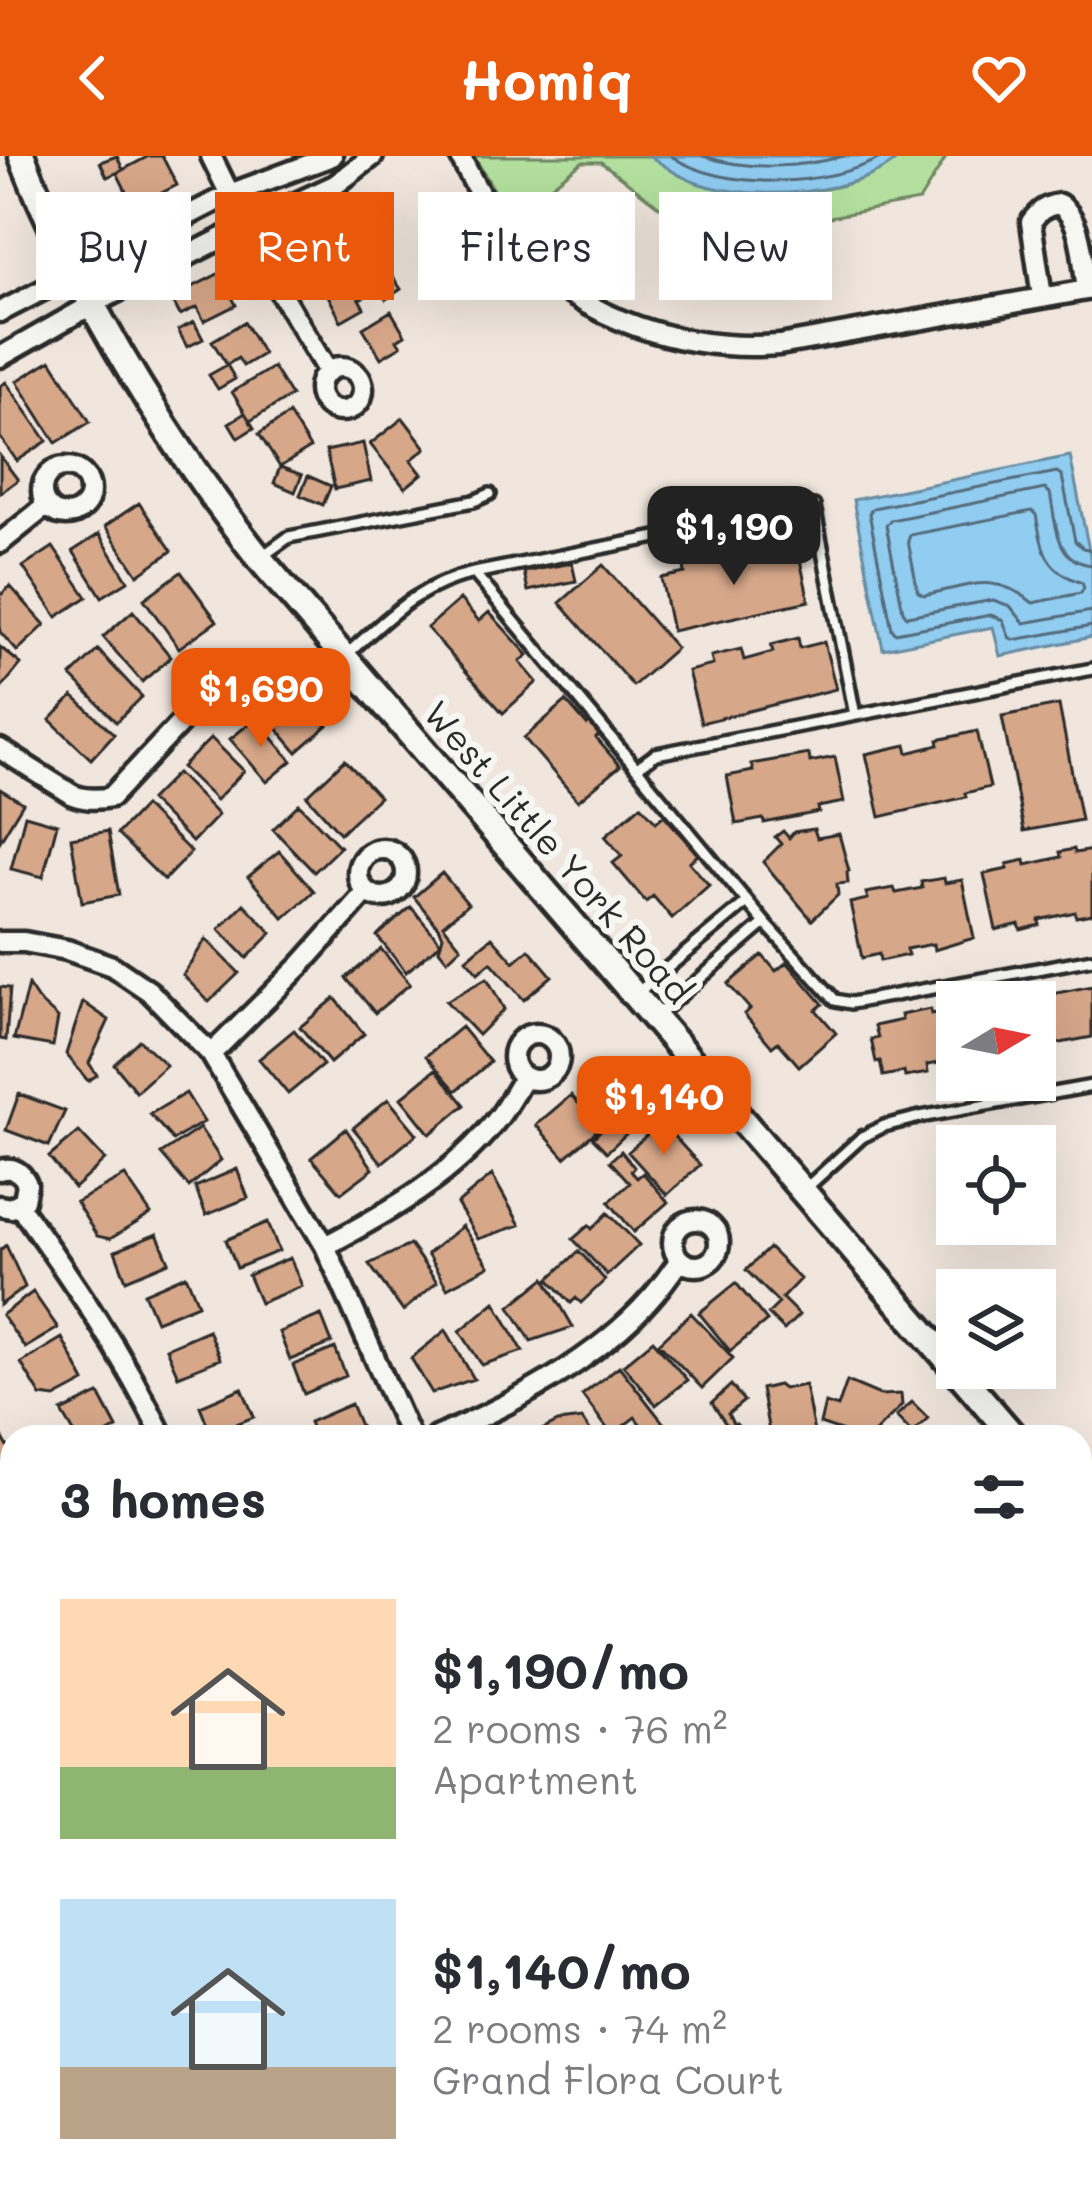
<!DOCTYPE html>
<html lang="en">
<head>
<meta charset="utf-8">
<style>
  body { margin:0; font-family:Mali,sans-serif; background:#f2f2f3; color:#2b2b33; height:100vh; display:flex; flex-direction:column; font-size:45px; white-space:nowrap }
  * { box-sizing:border-box; margin:0 }
  p { font-size:39px; color:#7c7c81 }
  .icon { flex:none; width:66px; height:66px; fill:none; stroke:currentColor; stroke-width:2; stroke-linecap:round; stroke-linejoin:round }
  .map { position:relative; flex:1; overflow:hidden }
  .panel { position:absolute; left:0px; top:1269px; width:1092px; height:771px; display:flex; flex-direction:column; background:#fff; border-radius:36px 36px 0 0; box-shadow:0 12px 48px #0002 }
  .panel>* { flex:none }
  .hud { position:absolute; left:36px; top:36px; width:1020px; height:108px; display:flex; gap:24px }
  .needle { width:78px; rotate:80deg }
  .controls { position:absolute; left:936px; top:825px; display:grid; gap:24px }
  .controls a { display:grid; place-items:center; width:120px; height:120px; border-radius:0px; background:#fff; box-shadow:0 12px 48px #0002; font-size:60px }
  .price { position:absolute; translate:-50% -102px; padding:0 27px; border-radius:24px; background:#ea580c; color:#fff; font-size:39px; line-height:78px; filter:drop-shadow(0 3px 6px #0008) }
  .price::after { content:''; position:absolute; left:50%; top:72px; width:36px; height:27px; margin-left:-18px; background:inherit; clip-path:polygon(0 0,100% 0,50% 100%) }
  .price.selected { background:#222; color:#fff }
  ul { padding:0; list-style:none }
  li { display:flex; align-items:center; gap:36px; height:300px; padding:0 60px }
  li span { display:grid; place-items:center; flex:none; width:336px; height:240px; border-radius:0px; color:#555 }
  li>.icon { margin-inline-start:auto }
  span .icon { width:144px; height:144px; fill:#fffc; stroke-width:1 }
  li b { font-size:51px }
  h2 { display:flex; justify-content:space-between; align-items:center; height:144px; padding:0 60px; font-size:51px }
  .pill { padding:0 42px; border-radius:0px; background:#fff; box-shadow:0 12px 48px #0002; font-size:42px; line-height:108px }
  .pill.selected { background:#ea580c; color:#fff }
  header { display:flex; justify-content:space-between; align-items:center; height:156px; padding:0 60px; background:#ea580c; color:#fff; font-size:54px; font-weight:700 }
  .map>svg:first-child { display:block }
</style>
</head>
<body>
<header><svg class="icon" aria-label="back" viewBox="0 0 24 24"><path d="M15 5l-7 7 7 7"/></svg>Homiq<svg class="icon" aria-label="heart" viewBox="0 0 24 24"><path d="M12 20l-8-8c-3-5 5-10 8-4 3-6 11-1 8 4z"/></svg></header>
<div class="map">
<svg width="1092" height="2038" viewBox="0 0 1092 2038">
  <rect width="100%" height="100%" fill="#f0e6dd"/>
  <filter id="ink" filterUnits="userSpaceOnUse"><feTurbulence type="fractalNoise" baseFrequency=".00833" numOctaves="2"/><feDisplacementMap in="SourceGraphic" scale="24" xChannelSelector="R" yChannelSelector="G"/><feConvolveMatrix kernelMatrix="1 2 1 2 8 2 1 2 1" color-interpolation-filters="sRGB"/></filter>
  <g filter="url(#ink)">
    <path fill="#b3e09e" stroke="#6f8664" stroke-width="3" d="M 474,0 C 518,0 560,0 604,0 C 617,0 637,0 650,0 C 661,4 670,15 681,20 C 744,44 848,46 901,0 L 947,0 L 919,45 L 758,74 L 669,58 L 601,6 L 582,6 L 510,61 Z"/>
    <path fill="#91ccf1" stroke="#688ca2" stroke-width="3" d="M 650,0 L 901,0 C 860,40 753,45 700,28 C 681,22 666,11 650,0 Z
      M 1070,300 L 1092,409 L 1092,481 L 1000,500 L 993,471 L 883,493 L 853,344 Z"/>
    <g fill="none" stroke-linecap="round" stroke-linejoin="round">
      <path stroke="#546b7a" stroke-width="3" d="M 671,0 C 724,36 829,31 884,0
        M 703,0 C 747,15 799,12 844,0
        M 1032,355 L 1036,359 C 1043,395 1045,414 1082,427 L 1084,432 L 1081,437 L 1033,447 C 994,415 970,430 924,439 L 918,436 L 908,385 L 910,379 Z
        M 1092,394 L 1083,392 L 1075,385 L 1062,320 L 1057,316 L 873,352 L 869,357 L 892,473 L 895,477 L 991,459 L 1003,464 L 1009,481 L 1013,484 L 1092,470
        M 1092,409 C 1055,406 1056,367 1050,337 L 1045,333 L 891,364 L 886,369 L 903,455 L 907,460 L 993,444 L 1010,450 L 1024,467 L 1092,455"/>
    </g>
    <path fill="#d7a789" stroke="#2b2b2b" stroke-width="3" d="M 117,0 L 123,14 L 107,21 L 100,6 Z
      M 149,0 L 162,0 L 177,29 L 134,51 L 117,17 Z
      M 348,55 L 354,67 L 350,74 L 362,97 L 320,118 L 313,98 L 306,101 L 298,85 L 307,80 L 305,76 Z
      M 350,116 L 364,141 L 359,143 L 364,152 L 341,165 L 323,130 Z
      M 220,117 L 236,149 L 204,165 L 197,151 L 180,159 L 171,142 Z
      M 390,117 L 401,133 L 386,143 L 376,126 Z
      M 391,155 L 405,179 L 397,184 L 401,190 L 381,202 L 363,172 Z
      M 194,166 L 203,183 L 187,191 L 178,174 Z
      M 244,166 L 263,198 L 243,210 L 238,202 L 227,209 L 212,185 Z
      M 51,204 L 90,266 L 56,287 L 17,225 Z
      M 227,209 L 235,223 L 218,233 L 209,219 Z
      M 273,211 L 291,240 L 250,265 L 232,236 Z
      M 6,226 L 47,285 L 17,305 L 0,281 L 0,230 Z
      M 245,257 L 254,272 L 238,282 L 229,267 Z
      M 289,258 L 310,292 L 280,311 L 259,278 Z
      M 403,262 L 426,292 L 411,304 L 422,318 L 405,332 L 370,288 Z
      M 363,287 L 371,325 L 335,333 L 326,295 Z
      M 0,300 L 18,324 L 0,337 Z
      M 280,311 L 302,319 L 295,336 L 274,327 Z
      M 308,320 L 331,330 L 323,349 L 300,339 Z
      M 139,347 L 172,395 L 138,419 L 105,370 Z
      M 99,378 L 128,425 L 102,441 L 73,395 Z
      M 53,391 L 87,441 L 57,461 L 23,411 Z
      M 772,391 L 774,401 L 798,395 L 809,445 L 672,475 L 661,422 L 685,417 L 684,410 Z
      M 572,407 L 576,425 L 528,435 L 524,416 Z
      M 603,409 L 676,492 L 633,530 L 560,447 Z
      M 181,416 L 217,465 L 179,492 L 144,443 Z
      M 10,430 L 45,469 L 17,495 L 0,476 L 0,440 Z
      M 460,443 L 479,465 L 489,456 L 528,499 L 520,506 L 537,526 L 503,557 L 427,472 Z
      M 133,455 L 171,501 L 142,526 L 103,481 Z
      M 798,482 L 800,492 L 824,486 L 836,533 L 701,567 L 688,515 L 713,509 L 711,500 L 741,493 L 744,504 L 773,496 L 771,489 Z
      M 0,491 L 21,508 L 0,534 Z
      M 98,494 L 142,541 L 116,566 L 71,520 Z
      M 296,531 L 328,569 L 297,596 L 264,557 Z
      M 73,540 L 114,578 L 91,603 L 50,564 Z
      M 566,545 L 587,569 L 591,565 L 601,577 L 596,582 L 620,610 L 578,645 L 524,582 Z
      M 1059,549 L 1081,664 L 1024,675 L 1002,560 Z
      M 256,562 L 292,605 L 267,626 L 230,583 Z
      M 977,575 L 990,631 L 965,637 L 966,641 L 880,661 L 866,598 L 906,589 L 908,597 L 939,589 L 938,584 Z
      M 211,582 L 244,615 L 216,644 L 182,611 Z
      M 809,598 L 810,606 L 835,601 L 844,646 L 818,651 L 819,656 L 764,667 L 763,663 L 736,668 L 727,620 L 753,615 L 751,608 Z
      M 345,604 L 379,641 L 340,677 L 307,640 Z
      M 177,617 L 218,659 L 192,686 L 150,644 Z
      M 0,633 L 23,647 L 0,685 Z
      M 299,648 L 340,691 L 314,716 L 273,673 Z
      M 641,649 L 656,666 L 664,659 L 698,699 L 689,706 L 709,729 L 672,762 L 653,740 L 646,746 L 613,707 L 622,700 L 605,680 Z
      M 144,650 L 191,696 L 164,724 L 117,678 Z
      M 25,659 L 57,668 L 43,721 L 11,713 Z
      M 814,673 L 817,682 L 839,678 L 849,715 L 847,716 L 848,727 L 837,728 L 838,739 L 812,764 L 763,706 L 781,688 L 775,681 L 783,675 L 789,682 L 794,676 Z
      M 108,675 L 119,739 L 82,746 L 71,682 Z
      M 1074,693 L 1075,697 L 1092,694 L 1092,758 L 1076,761 L 1075,756 L 1039,764 L 1040,769 L 1021,774 L 1019,768 L 996,774 L 984,718 L 1008,713 L 1007,708 L 1025,704 L 1026,709 L 1061,701 L 1060,696 Z
      M 279,695 L 314,735 L 284,762 L 248,721 Z
      M 442,717 L 468,748 L 443,769 L 461,791 L 447,804 L 439,794 L 443,780 L 439,772 L 414,741 Z
      M 944,722 L 945,727 L 962,724 L 974,782 L 934,794 L 933,788 L 906,793 L 908,799 L 880,805 L 879,798 L 862,802 L 850,747 L 868,743 L 866,737 L 894,732 L 896,737 L 922,732 L 921,726 Z
      M 244,748 L 272,777 L 247,802 L 219,773 Z
      M 411,751 L 441,787 L 406,816 L 377,780 Z
      M 492,781 L 514,806 L 529,793 L 552,820 L 524,844 L 491,806 L 478,817 L 466,803 Z
      M 206,783 L 239,817 L 209,846 L 183,819 Z
      M 381,793 L 410,828 L 375,857 L 346,822 Z
      M 762,799 L 776,815 L 787,806 L 823,848 L 816,854 L 836,877 L 799,910 L 778,886 L 772,891 L 744,858 L 750,853 L 728,828 Z
      M 487,822 L 504,853 L 478,879 L 446,845 Z
      M 28,829 L 38,844 L 58,862 L 53,890 L 14,883 Z
      M 1092,830 L 1092,881 L 1035,892 L 1035,846 L 1021,844 Z
      M 0,831 L 10,832 L 6,884 L 0,883 Z
      M 978,840 L 979,846 L 957,846 L 957,904 L 927,909 L 928,917 L 905,921 L 904,916 L 883,920 L 880,905 L 876,906 L 871,883 L 878,882 L 875,870 L 902,864 L 901,859 L 930,853 L 931,858 L 957,853 L 955,845 Z
      M 335,842 L 364,878 L 330,907 L 300,871 Z
      M 83,846 L 109,864 L 89,907 L 97,919 L 88,925 L 66,898 Z
      M 461,871 L 490,906 L 456,935 L 426,900 Z
      M 294,874 L 323,909 L 288,938 L 259,903 Z
      M 139,884 L 166,909 L 136,936 L 114,908 Z
      M 607,910 L 636,943 L 614,964 L 626,978 L 607,996 L 593,982 L 608,967 L 581,937 L 590,929 L 584,922 L 593,914 L 597,919 Z
      M 436,913 L 465,949 L 430,978 L 401,942 Z
      M 186,937 L 204,966 L 173,984 L 150,958 Z
      M 19,938 L 65,955 L 49,990 L 6,974 Z
      M 571,939 L 600,972 L 565,1002 L 536,969 Z
      M 388,943 L 417,978 L 382,1007 L 353,972 Z
      M 661,966 L 700,1009 L 667,1039 L 628,996 Z
      M 200,972 L 221,1004 L 189,1031 L 161,998 Z
      M 346,973 L 373,1013 L 341,1037 L 311,1002 Z
      M 79,976 L 105,1004 L 74,1032 L 49,1001 Z
      M 621,995 L 634,1011 L 631,1015 L 637,1022 L 643,1017 L 668,1046 L 634,1076 L 609,1046 L 630,1027 L 610,1005 Z
      M 237,1013 L 248,1042 L 206,1059 L 195,1031 Z
      M 492,1019 L 520,1069 L 478,1083 L 457,1048 Z
      M 125,1020 L 151,1058 L 110,1083 L 97,1080 L 76,1046 Z
      M 608,1057 L 639,1089 L 607,1119 L 573,1083 L 589,1069 L 592,1073 Z
      M 268,1066 L 279,1095 L 237,1112 L 226,1084 Z
      M 462,1070 L 489,1110 L 447,1132 L 427,1098 Z
      M 157,1078 L 169,1106 L 126,1124 L 115,1095 Z
      M 6,1089 L 25,1131 L 0,1149 L 0,1094 Z
      M 410,1089 L 437,1126 L 403,1155 L 369,1108 Z
      M 769,1092 L 800,1123 L 782,1142 L 799,1159 L 784,1174 L 768,1158 L 779,1147 L 746,1114 Z
      M 579,1095 L 605,1124 L 581,1147 L 576,1142 L 571,1147 L 549,1123 Z
      M 290,1102 L 302,1130 L 260,1147 L 248,1119 Z
      M 186,1119 L 198,1148 L 156,1165 L 144,1137 Z
      M 545,1122 L 573,1171 L 531,1185 L 510,1150 Z
      M 736,1127 L 767,1165 L 730,1195 L 699,1157 Z
      M 33,1136 L 58,1172 L 25,1192 L 2,1159 Z
      M 495,1146 L 523,1195 L 482,1209 L 460,1175 Z
      M 691,1157 L 733,1202 L 702,1232 L 659,1187 Z
      M 321,1159 L 332,1187 L 290,1204 L 279,1176 Z
      M 208,1174 L 220,1203 L 178,1220 L 166,1192 Z
      M 446,1174 L 474,1223 L 432,1237 L 411,1202 Z
      M 62,1182 L 85,1226 L 55,1242 L 41,1240 L 21,1207 Z
      M 653,1184 L 687,1224 L 656,1249 L 623,1209 Z
      M 335,1192 L 346,1220 L 304,1238 L 293,1209 Z
      M 619,1210 L 665,1269 L 650,1281 L 635,1261 L 612,1279 L 582,1239 Z
      M 847,1225 L 880,1239 L 901,1238 L 902,1249 L 870,1281 L 858,1281 L 820,1268 L 825,1247 L 838,1251 Z
      M 731,1229 L 744,1245 L 728,1258 L 734,1270 L 736,1268 L 748,1281 L 700,1281 L 711,1272 L 718,1279 L 718,1275 L 727,1270 L 712,1247 Z
      M 778,1229 L 783,1233 L 805,1229 L 814,1276 L 801,1278 L 802,1281 L 770,1281 L 761,1233 Z
      M 242,1232 L 254,1261 L 211,1278 L 200,1250 Z
      M 99,1238 L 117,1272 L 101,1281 L 77,1281 L 62,1256 Z
      M 912,1246 L 928,1262 L 912,1277 L 896,1260 Z
      M 351,1248 L 363,1277 L 353,1281 L 315,1281 L 309,1266 Z
      M 582,1263 L 594,1281 L 546,1281 L 542,1274 L 558,1266 Z
      M 249,1270 L 253,1281 L 221,1281 Z
      M 0,1277 L 12,1298 L 12,1314 L 0,1321 Z
      M 1080,1620 L 1092,1622 L 1092,1650 L 1080,1648 Z
      M 1092,1758 L 1092,1807 L 1080,1809 L 1080,1761 Z
      M 5,1774 L 12,1785 L 12,1827 L 0,1835 L 0,1778 Z
      M 1092,1881 L 1092,2021 L 1080,1955 L 1080,1883 Z
      M 1080,2003 L 1086,2038 L 1035,2038 L 1034,2028 L 1080,2028 Z
      M 117,2028 L 119,2038 L 92,2038 L 91,2031 Z
      M 160,2028 L 171,2028 L 173,2038 L 131,2038 L 135,2037 L 134,2032 Z
      M 253,2028 L 313,2028 L 315,2038 L 255,2038 Z
      M 397,2028 L 447,2028 L 449,2038 L 399,2038 Z
      M 456,2028 L 506,2028 L 508,2038 L 458,2038 Z
      M 557,2028 L 609,2028 L 611,2038 L 559,2038 Z
      M 616,2028 L 667,2028 L 669,2038 L 618,2038 Z
      M 713,2028 L 764,2028 L 765,2038 L 715,2038 Z
      M 772,2028 L 823,2028 L 825,2038 L 774,2038 Z
      M 874,2028 L 925,2028 L 927,2038 L 876,2038 Z
      M 934,2028 L 985,2028 L 986,2038 L 936,2038 Z"/>
    <g fill="none" stroke-linecap="round" stroke-linejoin="round">
      <g stroke="#2b2b2b" stroke-width="18">
        <path id="service" d="M 261,401 L 289,381 L 474,345 L 490,338
          M 344,501 C 387,463 417,429 474,417
          M 855,559 L 814,350 L 474,417 L 765,767 L 835,844 L 851,847 L 1092,803
          M 637,612 L 656,598 L 1092,513
          M 636,838 L 747,746
          M 654,862 L 765,767
          M 803,1035 L 862,981 L 884,970 L 920,961 L 1092,930"/>
      </g>
      <g stroke="#2b2b2b" stroke-width="27">
        <path id="minor" d="M 211,0 L 267,114 L 328,216
          M 460,0 C 476,33 494,66 519,94 C 584,165 684,196 779,189 L 1092,133
          M 1042,141 L 1031,66 C 1039,55 1045,50 1059,48 C 1084,65 1082,106 1087,134
          M 0,156 L 230,38 L 332,0
          M 0,201 L 93,148 L 246,70 L 335,29 L 373,0
          M319 233a22 22 0 1 1 44 0a22 22 0 1 1-44 0Z
          M42 335a24 24 0 1 1 48 0a24 24 0 1 1-48 0Z
          M 0,387 L 46,350
          M192 532a24 24 0 1 1 48 0a24 24 0 1 1-48 0Z
          M 0,593 L 73,639 C 86,644 97,644 111,641 L 198,548
          M358 717a24 24 0 1 1 48 0a24 24 0 1 1-48 0Z
          M 0,786 L 24,786 L 67,794 L 112,810 L 149,835 L 211,898 L 325,1090 L 410,1281
          M513 901a23 23 0 1 1 46 0a23 23 0 1 1-46 0Z
          M 211,898 L 301,809 L 366,736
          M 0,1014 C 13,1010 22,1016 27,1028 L 24,1044 L 11,1052 L 0,1050
          M 18,1048 C 72,1123 123,1198 163,1281
          M673 1087a23 23 0 1 1 46 0a23 23 0 1 1-46 0Z
          M 325,1090 C 389,1056 453,1020 499,961 C 508,949 516,934 524,921
          M 436,1281 C 510,1250 598,1203 651,1142 C 662,1130 671,1116 680,1104
          M 0,1361 L 12,1355
          M 0,1519 L 8,1599 L 12,1678
          M 1080,1727 L 1092,1725
          M 0,1893 L 12,1883
          M 209,2028 L 212,2038"/>
      </g>
      <g stroke="#2b2b2b" stroke-width="33">
        <path id="secondary" d="M 22,0 C 39,46 62,90 84,133 C 135,229 192,317 259,402 L 1014,1281
          M 1080,1356 L 1092,1370"/>
      </g>
      <path stroke="#2b2b2b" stroke-width="3" stroke-dasharray="12 9" stroke-linecap="butt" d="M 0,1943 L 12,1968
        M 19,2038 L 20,2028"/>
      <use href="#service" stroke="#f6f6f2" stroke-width="9"/>
      <use href="#minor" stroke="#f6f6f2" stroke-width="18"/>
      <use href="#secondary" stroke="#f6f6f2" stroke-width="24"/>
    </g>
  </g>
  <g text-anchor="middle" dominant-baseline="central" stroke-width="12" stroke-linejoin="round" paint-order="stroke">
    <g font-size="36" fill="#2b2b2b" stroke="#f6f6f2">
      <text transform="translate(559 695) rotate(49)">West Little York Road</text>
    </g>
  </g>
</svg>
<div class="controls">
<a><svg class="needle" viewBox="-14 -14 28 28"><path d="M0-13l5 13h-10z" fill="#e53935"/><path d="M0 13l5-13h-10z" fill="#7c7c81"/></svg></a>
<a><svg class="icon" aria-label="locate" viewBox="0 0 24 24"><circle cx="12" cy="12" r="6"/><path d="M12 2v4M12 18v4M2 12h4M18 12h4"/></svg></a>
<a><svg class="icon" aria-label="layers" viewBox="0 0 24 24"><path d="M12 4l9 5-9 5-9-5zM3 14l9 5 9-5"/></svg></a>
</div>
<b class="price selected" style="left:734px;top:432px">$1,190</b>
<b class="price" style="left:261px;top:594px">$1,690</b>
<b class="price" style="left:664px;top:1002px">$1,140</b>
<div class="hud">
<a class="pill">Buy</a>
<a class="pill selected">Rent</a>
<a class="pill">Filters</a>
<a class="pill">New</a>
</div>
<section class="panel">
<h2>3 homes<svg class="icon" aria-label="filters" viewBox="0 0 24 24"><path d="M4 7h16M4 17h16"/><circle cx="9" cy="7" r="2"/><circle cx="15" cy="17" r="2"/></svg></h2>
<ul>
<li><span style="background:linear-gradient(#ffd9b3 70%,#8fb573 0)"><svg class="icon" aria-label="home" viewBox="0 0 24 24"><path d="M3 11l9-7 9 7M6 9v11h12V9"/></svg></span><div><b>$1,190/mo</b><p>2 rooms · 76 m²</p><p>Apartment</p></div></li>
<li><span style="background:linear-gradient(#bfe0f5 70%,#b9a48a 0)"><svg class="icon" aria-label="home" viewBox="0 0 24 24"><path d="M3 11l9-7 9 7M6 9v11h12V9"/></svg></span><div><b>$1,140/mo</b><p>2 rooms · 74 m²</p><p>Grand Flora Court</p></div></li>
</ul>
</section>
</div>
</body>
</html>
